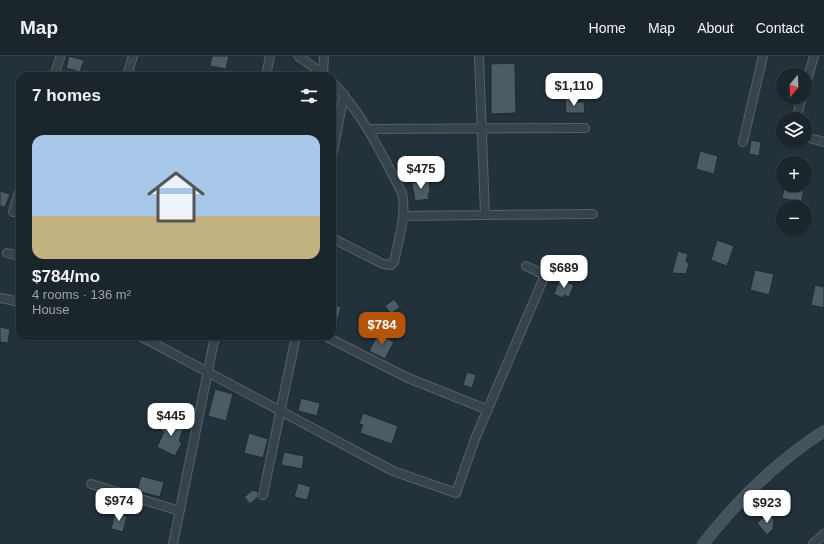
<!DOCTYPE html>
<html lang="en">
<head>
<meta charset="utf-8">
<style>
  body { margin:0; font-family:Arial,sans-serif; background:#232d34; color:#f1f3f6; height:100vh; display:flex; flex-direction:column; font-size:15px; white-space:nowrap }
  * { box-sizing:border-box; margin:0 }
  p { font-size:13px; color:#9fa5a9 }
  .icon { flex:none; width:22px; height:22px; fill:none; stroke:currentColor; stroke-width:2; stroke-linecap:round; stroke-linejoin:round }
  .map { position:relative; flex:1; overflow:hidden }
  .details { position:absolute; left:16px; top:16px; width:320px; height:268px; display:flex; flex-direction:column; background:#1a252c; border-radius:12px; box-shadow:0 1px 3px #0004,0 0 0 1px #384248 }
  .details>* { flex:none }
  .needle { width:26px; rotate:199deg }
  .fabs { position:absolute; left:776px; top:12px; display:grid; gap:8px }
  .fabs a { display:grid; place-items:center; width:36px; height:36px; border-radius:50%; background:#1a252c; box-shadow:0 1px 3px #0004,0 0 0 1px #384248; font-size:20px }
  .price { position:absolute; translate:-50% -34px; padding:0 9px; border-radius:8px; background:#fff; color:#222; font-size:13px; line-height:26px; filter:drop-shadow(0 1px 2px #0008) }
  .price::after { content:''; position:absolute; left:50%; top:24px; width:12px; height:9px; margin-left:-6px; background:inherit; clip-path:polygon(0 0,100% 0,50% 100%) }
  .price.active { background:#b45309; color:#fff }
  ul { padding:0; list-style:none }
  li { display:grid; align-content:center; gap:8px; height:212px; padding:0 16px }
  li span { display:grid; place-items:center; height:124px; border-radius:12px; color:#555 }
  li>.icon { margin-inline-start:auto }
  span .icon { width:72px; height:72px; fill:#fffc; stroke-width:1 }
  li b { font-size:17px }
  h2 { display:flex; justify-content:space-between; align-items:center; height:48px; padding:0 16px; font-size:17px }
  header { display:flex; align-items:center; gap:24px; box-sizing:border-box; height:56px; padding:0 20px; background:#1a252c; border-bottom:1px solid #384248 }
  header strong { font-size:19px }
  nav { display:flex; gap:22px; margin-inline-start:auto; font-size:14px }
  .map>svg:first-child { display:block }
</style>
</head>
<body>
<header>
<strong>Map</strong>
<nav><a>Home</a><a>Map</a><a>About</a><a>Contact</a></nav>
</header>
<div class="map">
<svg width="824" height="488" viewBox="0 0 824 488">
  <rect width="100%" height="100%" fill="#22313a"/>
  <path fill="#4b5c65" stroke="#1d2a31" d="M 69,0 L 84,4 L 80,16 L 66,12 Z
    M 212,0 L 229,0 L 226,13 L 210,10 Z
    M 515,7 L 516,57 L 491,58 L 491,8 Z
    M 565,42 L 571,42 L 571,46 L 584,46 L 585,57 L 566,57 Z
    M 751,84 L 761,86 L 759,100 L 749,98 Z
    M 700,95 L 718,100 L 714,118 L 696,113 Z
    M 429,124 L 430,136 L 428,138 L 429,143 L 415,145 L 412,127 Z
    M 785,129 L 805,129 L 801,147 L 782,142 Z
    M 0,135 L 10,138 L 5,151 L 0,150 Z
    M 717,184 L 734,190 L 727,210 L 711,204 Z
    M 678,195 L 688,198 L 686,205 L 689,208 L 686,218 L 672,217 Z
    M 755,214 L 774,218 L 769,239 L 750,234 Z
    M 560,223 L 574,229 L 569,241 L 564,239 L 563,242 L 554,238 Z
    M 815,229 L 824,231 L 824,252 L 811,249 Z
    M 394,243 L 400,251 L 391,258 L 385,250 Z
    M 332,248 L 341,251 L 334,278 L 332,277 Z
    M 0,271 L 10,273 L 8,287 L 0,286 Z
    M 378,278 L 394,286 L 385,303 L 369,295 Z
    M 467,316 L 476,319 L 472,332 L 463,329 Z
    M 215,333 L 233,338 L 226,365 L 208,360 Z
    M 301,342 L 320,347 L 317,360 L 298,355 Z
    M 363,357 L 398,370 L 392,388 L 360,377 L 363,369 L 359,368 Z
    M 166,362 L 185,368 L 179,385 L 182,387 L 175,400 L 157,391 L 164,376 L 161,375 Z
    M 249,377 L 268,383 L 263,402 L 244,397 Z
    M 284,396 L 304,400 L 302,413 L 281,409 Z
    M 141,420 L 164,426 L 160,441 L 137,435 Z
    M 298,427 L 311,431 L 307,444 L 294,441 Z
    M 253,434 L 258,436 L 258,441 L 250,448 L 244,441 Z
    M 115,457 L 127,460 L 123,476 L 111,473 Z
    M 768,457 L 774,464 L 773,473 L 767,479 L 757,467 Z"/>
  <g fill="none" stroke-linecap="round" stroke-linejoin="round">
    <g stroke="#546168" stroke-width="10">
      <path id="street" d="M 298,0 L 326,20
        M 323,17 L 324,0
        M 54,20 L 60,2
        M 127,20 L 133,0
        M 266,20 L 270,0
        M 332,26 C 363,58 382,98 402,137 C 407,159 398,185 394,206 L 391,209 L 383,208 L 332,182
        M 805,31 L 814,0
        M 796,63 L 802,41
        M 368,73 L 585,72
        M 805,81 L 824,86
        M 743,86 L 763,0
        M 332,101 L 344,38
        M 13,156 L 20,133
        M 485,159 L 593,158
        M 403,160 L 485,159 L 479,0
        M 7,197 L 20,200
        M 0,242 L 20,246
        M 140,280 L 393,415 L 456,437 L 475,383 L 545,219 L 526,210
        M 325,280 L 408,322 L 488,354
        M 91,428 L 180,455
        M 263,439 L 296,280
        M 173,488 L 215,280
        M 813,488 L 824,478"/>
    </g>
    <g stroke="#546168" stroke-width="12">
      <path id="secondary" d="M 703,488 C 737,445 777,405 824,375"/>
    </g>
    <use href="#street" stroke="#36434a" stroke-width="8"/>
    <use href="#secondary" stroke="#44535d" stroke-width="11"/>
  </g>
</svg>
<div class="fabs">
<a><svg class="needle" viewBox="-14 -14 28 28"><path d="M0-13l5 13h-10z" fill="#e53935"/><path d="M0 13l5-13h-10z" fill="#9fa5a9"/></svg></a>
<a><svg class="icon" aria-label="layers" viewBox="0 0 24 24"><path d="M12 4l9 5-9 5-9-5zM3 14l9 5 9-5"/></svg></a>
<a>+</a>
<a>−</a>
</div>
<b class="price" style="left:574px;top:51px">$1,110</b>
<b class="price" style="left:421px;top:134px">$475</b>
<b class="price" style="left:564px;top:233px">$689</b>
<b class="price active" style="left:382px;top:290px">$784</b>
<b class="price" style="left:171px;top:381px">$445</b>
<b class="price" style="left:119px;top:466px">$974</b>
<b class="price" style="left:767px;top:468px">$923</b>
<section class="details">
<h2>7 homes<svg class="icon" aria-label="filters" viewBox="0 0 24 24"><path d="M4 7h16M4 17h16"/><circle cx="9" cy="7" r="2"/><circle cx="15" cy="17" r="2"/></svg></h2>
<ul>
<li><span style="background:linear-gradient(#a9c7e8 65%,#c2b280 0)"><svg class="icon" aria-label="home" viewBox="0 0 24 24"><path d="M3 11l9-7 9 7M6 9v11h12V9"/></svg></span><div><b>$784/mo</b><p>4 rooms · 136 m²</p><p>House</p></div></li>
</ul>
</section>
</div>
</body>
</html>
